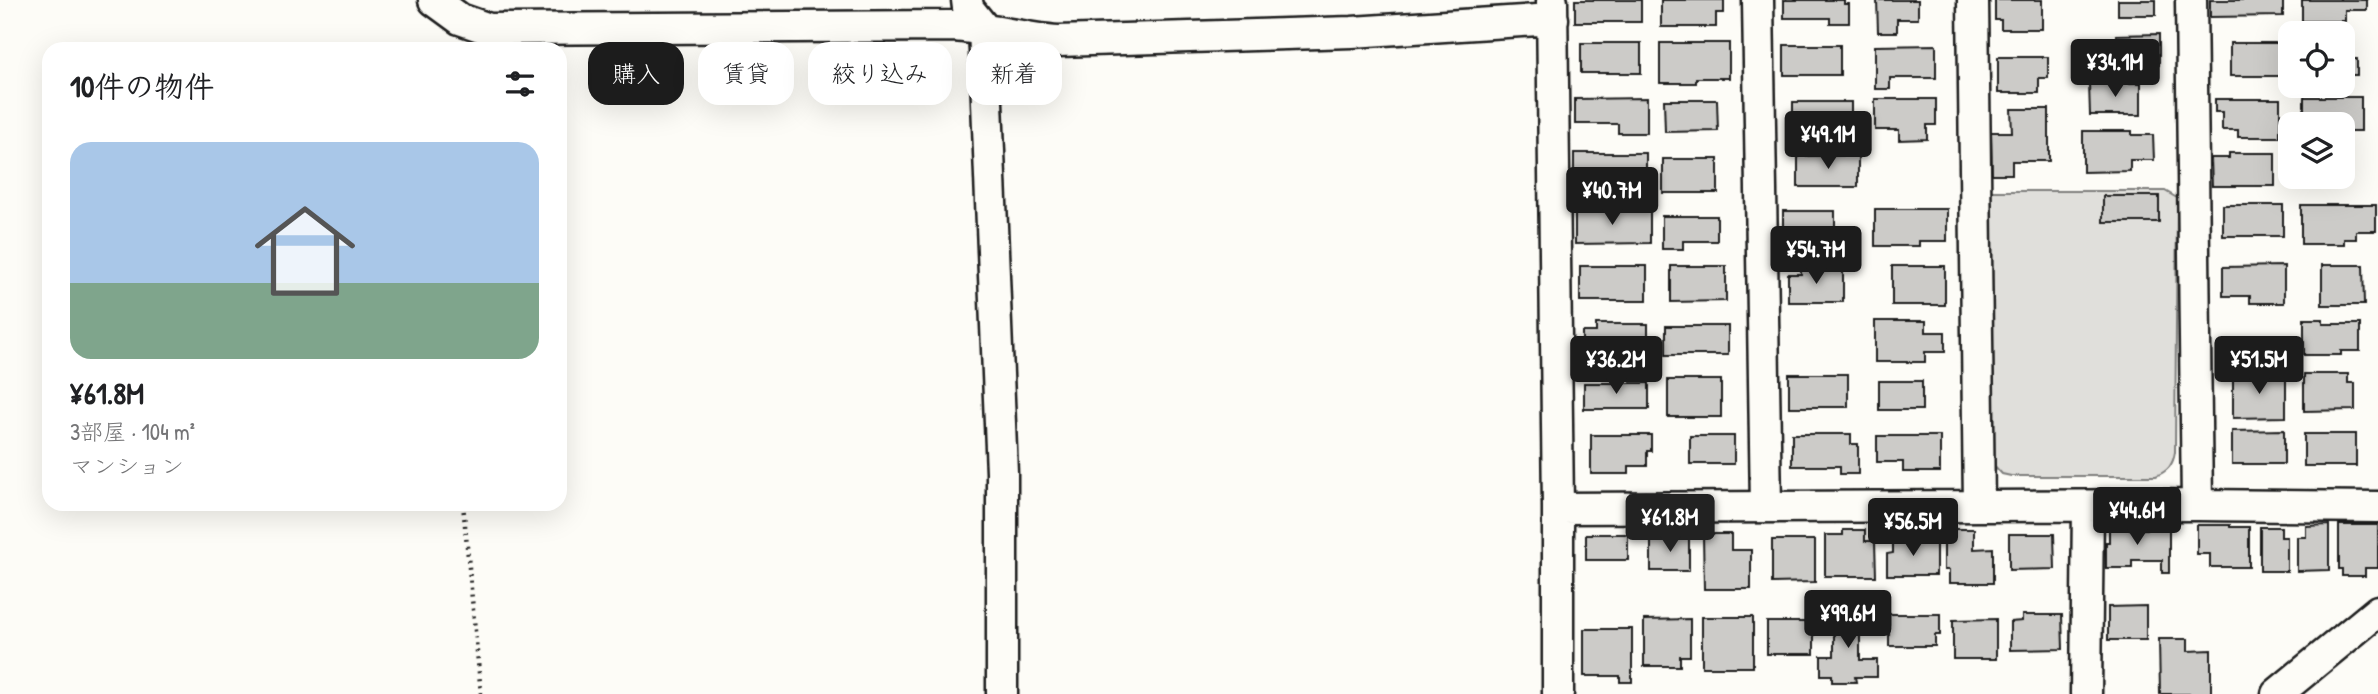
<!DOCTYPE html>
<html lang="ja">
<head>
<meta charset="utf-8">
<style>
  body { margin:0; font-family:"Patrick Hand","Klee One",sans-serif; background:#f6f6f6; color:#202124; height:100vh; display:flex; flex-direction:column; font-size:26px; white-space:nowrap }
  * { box-sizing:border-box; margin:0 }
  p { font-size:23px; color:#757577 }
  .icon { flex:none; width:38px; height:38px; fill:none; stroke:currentColor; stroke-width:2; stroke-linecap:round; stroke-linejoin:round }
  .map { position:relative; flex:1; overflow:hidden }
  .sheet { position:absolute; left:42px; top:42px; width:525px; height:469px; display:flex; flex-direction:column; background:#fff; border-radius:21px; box-shadow:0 7px 28px #0002 }
  .sheet>* { flex:none }
  .top-card { position:absolute; left:588px; top:42px; width:665px; height:63px; display:flex; gap:14px }
  .buttons { position:absolute; left:2278px; top:21px; display:grid; gap:14px }
  .buttons a { display:grid; place-items:center; width:77px; height:77px; border-radius:14px; background:#fff; box-shadow:0 7px 28px #0002; font-size:35px }
  .price { position:absolute; translate:-50% -60px; padding:0 16px; border-radius:7px; background:#1c1c1c; color:#fff; font-size:23px; line-height:46px; filter:drop-shadow(0 2px 4px #0008) }
  .price::after { content:''; position:absolute; left:50%; top:42px; width:21px; height:16px; margin-left:-10px; background:inherit; clip-path:polygon(0 0,100% 0,50% 100%) }
  .price.selected { background:#222; color:#fff }
  ul { padding:0; list-style:none }
  li { display:grid; align-content:center; gap:14px; height:371px; padding:0 28px }
  li+li { border-top:2px solid #e0e0e0 }
  li span { display:grid; place-items:center; height:217px; border-radius:21px; color:#555 }
  li>.icon { margin-inline-start:auto }
  span .icon { width:126px; height:126px; fill:#fffc; stroke-width:1 }
  li b { font-size:30px }
  h2 { display:flex; justify-content:space-between; align-items:center; height:84px; padding:0 28px; font-size:30px }
  .tag { padding:0 24px; border-radius:21px; background:#fff; box-shadow:0 7px 28px #0002; font-size:24px; line-height:63px }
  .tag.selected { background:#1c1c1c; color:#fff }
  .map>svg:first-child { display:block }
</style>
</head>
<body>
<div class="map">
<svg width="2378" height="694" viewBox="0 0 2378 694">
  <rect width="100%" height="100%" fill="#fdfcf7"/>
  <filter id="ink" filterUnits="userSpaceOnUse"><feTurbulence type="fractalNoise" baseFrequency=".0143" numOctaves="2"/><feDisplacementMap in="SourceGraphic" scale="14" xChannelSelector="R" yChannelSelector="G"/><feConvolveMatrix kernelMatrix="1 2 1 2 8 2 1 2 1" color-interpolation-filters="sRGB"/></filter>
  <g filter="url(#ink)">
    <path fill="#e0dfdb" stroke="#7e7e7c" stroke-width="2" d="M 1986,191 L 2165,191 L 2177,198 L 2175,452 C 2173,465 2168,471 2156,476 L 2011,476 L 2002,474 L 1991,462 Z"/>
    <path fill="#cccbc8" stroke="#1c1c1c" stroke-width="2" d="M 1575,0 L 1641,0 L 1641,22 L 1575,22 Z
      M 1661,0 L 1724,0 L 1724,13 L 1716,13 L 1716,27 L 1661,27 Z
      M 1784,0 L 1844,0 L 1844,4 L 1849,4 L 1849,23 L 1830,23 L 1830,18 L 1784,18 Z
      M 1877,0 L 1918,0 L 1918,19 L 1897,19 L 1897,32 L 1878,32 Z
      M 1995,0 L 2042,0 L 2042,29 L 2001,29 L 2001,20 L 1995,20 Z
      M 2118,0 L 2156,0 L 2156,15 L 2118,15 Z
      M 2210,0 L 2283,0 L 2283,16 L 2210,17 Z
      M 2302,0 L 2367,0 L 2367,10 L 2345,10 L 2345,21 L 2302,21 Z
      M 2159,34 L 2159,65 L 2116,65 L 2116,35 Z
      M 2343,38 L 2351,38 L 2351,59 L 2357,59 L 2357,75 L 2343,75 Z
      M 1581,43 L 1641,43 L 1641,73 L 1581,73 Z
      M 1660,43 L 1729,43 L 1729,78 L 1696,78 L 1696,83 L 1660,83 Z
      M 2230,43 L 2285,43 L 2285,76 L 2230,76 Z
      M 1784,45 L 1840,45 L 1840,75 L 1784,75 Z
      M 1936,45 L 1936,78 L 1890,78 L 1890,89 L 1875,89 L 1875,46 Z
      M 1998,57 L 2048,57 L 2048,78 L 2039,78 L 2039,93 L 1998,93 Z
      M 2089,83 L 2141,83 L 2141,115 L 2090,115 Z
      M 2304,97 L 2361,97 L 2361,131 L 2343,131 L 2343,124 L 2304,124 Z
      M 1647,98 L 1647,133 L 1618,133 L 1618,124 L 1575,124 L 1575,99 Z
      M 1875,99 L 1936,99 L 1936,125 L 1927,125 L 1927,139 L 1899,140 L 1899,130 L 1875,130 Z
      M 2215,99 L 2280,99 L 2280,137 L 2238,137 L 2238,130 L 2222,130 L 2222,112 L 2215,112 Z
      M 1664,100 L 1717,100 L 1718,131 L 1665,132 Z
      M 1793,102 L 1851,102 L 1851,136 L 1793,136 Z
      M 2011,109 L 2049,109 L 2049,161 L 2012,161 L 2012,174 L 1992,174 L 1991,132 L 2012,132 Z
      M 2083,131 L 2132,131 L 2132,135 L 2153,135 L 2154,160 L 2130,160 L 2130,171 L 2083,172 Z
      M 2343,152 L 2347,152 L 2347,184 L 2329,184 L 2329,188 L 2310,188 L 2310,177 L 2343,177 Z
      M 1574,153 L 1646,153 L 1646,178 L 1628,178 L 1628,185 L 1574,185 Z
      M 2229,153 L 2275,153 L 2275,186 L 2212,186 L 2211,158 L 2229,158 Z
      M 1858,155 L 1858,187 L 1798,187 L 1798,156 Z
      M 1663,159 L 1718,159 L 1718,193 L 1663,193 Z
      M 2103,196 L 2159,196 L 2159,222 L 2103,222 Z
      M 2223,205 L 2283,205 L 2283,236 L 2223,236 Z
      M 2301,205 L 2376,205 L 2376,231 L 2356,231 L 2356,239 L 2344,239 L 2344,244 L 2301,244 Z
      M 1875,209 L 1947,209 L 1947,241 L 1919,241 L 1919,246 L 1875,246 Z
      M 1575,211 L 1650,211 L 1650,243 L 1575,244 Z
      M 1783,211 L 1835,211 L 1835,241 L 1797,241 L 1797,236 L 1783,236 Z
      M 1662,216 L 1717,216 L 1717,241 L 1683,241 L 1683,249 L 1662,249 Z
      M 2322,265 L 2363,265 L 2364,305 L 2322,305 Z
      M 1580,266 L 1647,266 L 1647,301 L 1580,301 Z
      M 1671,266 L 1726,266 L 1726,301 L 1671,302 Z
      M 1892,266 L 1945,266 L 1945,305 L 1892,305 Z
      M 2284,266 L 2284,303 L 2250,303 L 2250,296 L 2223,296 L 2223,267 Z
      M 1801,268 L 1843,268 L 1843,302 L 1788,302 L 1788,274 L 1801,274 Z
      M 2304,319 L 2323,319 L 2323,324 L 2360,324 L 2360,351 L 2341,351 L 2341,355 L 2304,355 Z
      M 1875,321 L 1926,321 L 1926,332 L 1945,332 L 1945,352 L 1925,352 L 1925,362 L 1875,362 Z
      M 1596,324 L 1648,324 L 1648,357 L 1582,357 L 1582,332 L 1596,332 Z
      M 1666,326 L 1728,326 L 1728,355 L 1666,355 Z
      M 1789,374 L 1848,374 L 1848,407 L 1789,407 Z
      M 2233,374 L 2286,374 L 2286,417 L 2233,418 Z
      M 2304,374 L 2348,374 L 2348,383 L 2355,383 L 2355,410 L 2304,411 Z
      M 1668,380 L 1721,380 L 1721,417 L 1668,417 Z
      M 1879,381 L 1922,381 L 1922,410 L 1879,410 Z
      M 1584,383 L 1649,383 L 1649,409 L 1584,409 Z
      M 2284,430 L 2284,464 L 2232,464 L 2232,431 Z
      M 1792,434 L 1851,434 L 1851,444 L 1858,444 L 1858,474 L 1840,474 L 1840,466 L 1792,466 Z
      M 2304,434 L 2356,434 L 2356,466 L 2304,466 Z
      M 1591,435 L 1651,435 L 1651,451 L 1647,451 L 1647,466 L 1629,466 L 1629,474 L 1591,474 Z
      M 1690,436 L 1734,436 L 1734,464 L 1690,464 Z
      M 1877,436 L 1940,436 L 1940,472 L 1903,472 L 1903,462 L 1877,462 Z
      M 2197,525 L 2230,525 L 2230,527 L 2249,527 L 2249,567 L 2210,567 L 2210,554 L 2197,554 Z
      M 2329,525 L 2329,570 L 2297,571 L 2297,537 L 2306,537 L 2306,526 Z
      M 2339,525 L 2378,525 L 2378,568 L 2365,568 L 2365,576 L 2342,576 L 2342,569 L 2339,569 Z
      M 2260,527 L 2281,527 L 2281,537 L 2287,537 L 2287,571 L 2260,571 Z
      M 1944,529 L 1974,529 L 1974,549 L 1993,548 L 1993,583 L 1949,583 L 1949,570 L 1944,570 Z
      M 2109,529 L 2169,529 L 2169,573 L 2162,573 L 2162,560 L 2132,560 L 2132,568 L 2106,568 L 2106,542 L 2109,542 Z
      M 1843,530 L 1865,530 L 1865,541 L 1875,541 L 1876,576 L 1825,576 L 1825,535 L 1843,535 Z
      M 1586,534 L 1628,534 L 1628,560 L 1586,560 Z
      M 1703,534 L 1731,534 L 1731,550 L 1751,550 L 1751,589 L 1704,589 Z
      M 2009,534 L 2054,534 L 2055,569 L 2009,570 Z
      M 1651,536 L 1689,536 L 1689,571 L 1651,571 Z
      M 1772,540 L 1815,540 L 1815,582 L 1772,583 Z
      M 1893,540 L 1936,540 L 1936,575 L 1887,575 L 1887,554 L 1893,553 Z
      M 2146,606 L 2146,640 L 2108,640 L 2108,607 Z
      M 1889,614 L 1940,614 L 1940,635 L 1935,635 L 1935,646 L 1889,646 Z
      M 2022,615 L 2062,615 L 2063,649 L 2010,650 L 2010,622 L 2022,621 Z
      M 1702,617 L 1753,617 L 1753,667 L 1702,667 Z
      M 1827,617 L 1871,617 L 1871,635 L 1860,635 L 1860,660 L 1877,660 L 1877,677 L 1855,677 L 1856,682 L 1832,682 L 1832,675 L 1821,675 L 1821,656 L 1834,656 L 1834,633 L 1827,633 Z
      M 1690,619 L 1690,656 L 1680,656 L 1680,666 L 1644,666 L 1644,620 Z
      M 1996,619 L 1996,659 L 1953,659 L 1953,620 Z
      M 1767,622 L 1814,622 L 1814,654 L 1767,654 Z
      M 1584,629 L 1632,629 L 1632,682 L 1620,682 L 1620,676 L 1584,676 Z
      M 2159,639 L 2188,639 L 2188,651 L 2211,650 L 2211,694 L 2160,694 Z"/>
    <g fill="none" stroke-linecap="round" stroke-linejoin="round">
      <g stroke="#1c1c1c" stroke-width="35">
        <path id="minor" d="M 434,0 L 460,19 L 489,29 L 951,26 C 987,28 1022,38 1058,41 L 1352,32 L 1553,19
          M 967,0 L 968,8 L 984,28 L 1002,473 L 1002,694
          M 1758,0 L 1766,506
          M 1973,0 L 1979,506
          M 2191,0 L 2197,505
          M 1552,1 L 1558,508 L 1558,694
          M 1558,508 L 2197,505 L 2378,507
          M 2086,694 L 2088,506
          M 2277,694 L 2378,611"/>
      </g>
      <path stroke="#1c1c1c" stroke-width="4.5" stroke-dasharray="2 5" stroke-linecap="butt" d="M 463,504 L 481,694"/>
      <use href="#minor" stroke="#fdfcf7" stroke-width="30"/>
    </g>
  </g>
</svg>
<div class="buttons">
<a><svg class="icon" aria-label="locate" viewBox="0 0 24 24"><circle cx="12" cy="12" r="6"/><path d="M12 2v4M12 18v4M2 12h4M18 12h4"/></svg></a>
<a><svg class="icon" aria-label="layers" viewBox="0 0 24 24"><path d="M12 4l9 5-9 5-9-5zM3 14l9 5 9-5"/></svg></a>
</div>
<b class="price" style="left:2115px;top:99px">¥34.1M</b>
<b class="price" style="left:1828px;top:171px">¥49.1M</b>
<b class="price" style="left:1612px;top:227px">¥40.7M</b>
<b class="price" style="left:1816px;top:286px">¥54.7M</b>
<b class="price" style="left:1616px;top:396px">¥36.2M</b>
<b class="price" style="left:2259px;top:396px">¥51.5M</b>
<b class="price" style="left:2137px;top:547px">¥44.6M</b>
<b class="price selected" style="left:1670px;top:554px">¥61.8M</b>
<b class="price" style="left:1913px;top:558px">¥56.5M</b>
<b class="price" style="left:1848px;top:650px">¥99.6M</b>
<div class="top-card">
<a class="tag selected">購入</a>
<a class="tag">賃貸</a>
<a class="tag">絞り込み</a>
<a class="tag">新着</a>
</div>
<section class="sheet">
<h2>10件の物件<svg class="icon" aria-label="filters" viewBox="0 0 24 24"><path d="M4 7h16M4 17h16"/><circle cx="9" cy="7" r="2"/><circle cx="15" cy="17" r="2"/></svg></h2>
<ul>
<li><span style="background:linear-gradient(#a9c7e8 65%,#7fa58c 0)"><svg class="icon" aria-label="home" viewBox="0 0 24 24"><path d="M3 11l9-7 9 7M6 9v11h12V9"/></svg></span><div><b>¥61.8M</b><p>3部屋 · 104 m²</p><p>マンション</p></div></li>
</ul>
</section>
</div>
</body>
</html>
